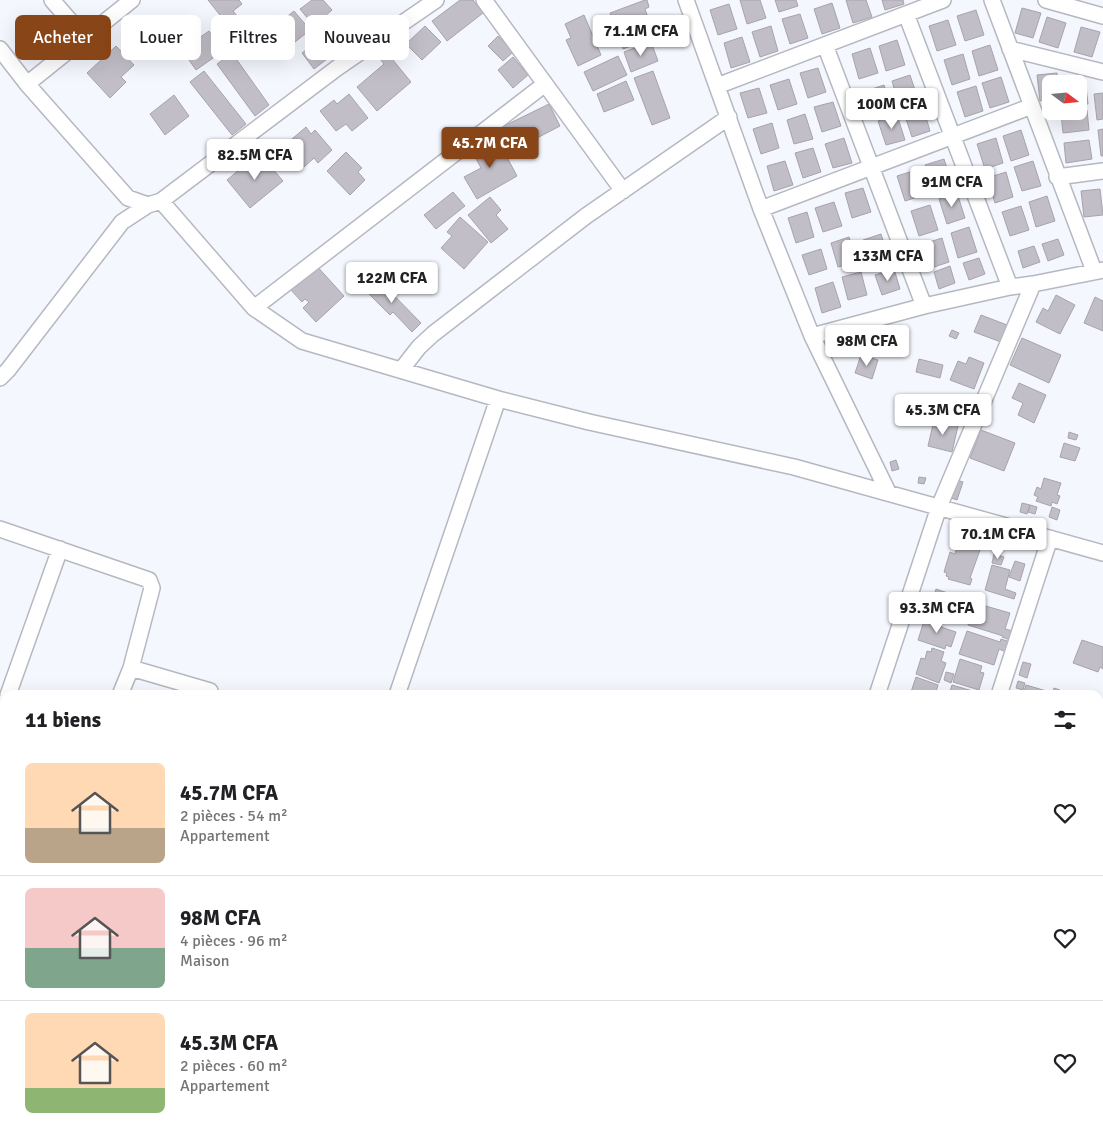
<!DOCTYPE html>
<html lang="fr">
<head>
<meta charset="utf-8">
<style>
  body { margin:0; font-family:Signika,sans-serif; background:#f2f2f2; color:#202124; height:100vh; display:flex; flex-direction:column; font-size:19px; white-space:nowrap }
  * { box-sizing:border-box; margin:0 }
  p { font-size:16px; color:#757577 }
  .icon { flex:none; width:28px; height:28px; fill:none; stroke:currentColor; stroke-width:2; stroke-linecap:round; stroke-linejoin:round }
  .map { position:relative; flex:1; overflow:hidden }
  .side { position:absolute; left:0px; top:690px; width:1104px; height:446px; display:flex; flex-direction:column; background:#fff; border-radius:15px 15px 0 0; box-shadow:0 5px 20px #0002 }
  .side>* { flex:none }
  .hud { position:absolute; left:15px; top:15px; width:500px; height:45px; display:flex; gap:10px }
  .needle { width:32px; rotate:106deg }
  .tools { position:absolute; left:1042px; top:75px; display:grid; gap:10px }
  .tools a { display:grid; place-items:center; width:45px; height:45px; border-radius:8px; background:#fff; box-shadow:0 5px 20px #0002; font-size:25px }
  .price { position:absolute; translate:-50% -42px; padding:0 11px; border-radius:5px; background:#fff; color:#222; font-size:16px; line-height:32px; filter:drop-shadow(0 1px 2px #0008) }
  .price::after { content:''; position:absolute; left:50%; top:30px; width:15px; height:11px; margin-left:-8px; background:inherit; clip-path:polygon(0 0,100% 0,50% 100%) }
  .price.active { background:#884517; color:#fff }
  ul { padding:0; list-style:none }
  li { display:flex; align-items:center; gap:15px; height:125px; padding:0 25px }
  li+li { border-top:1px solid #e0e0e0 }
  li span { display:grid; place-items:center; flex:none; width:140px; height:100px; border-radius:8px; color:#555 }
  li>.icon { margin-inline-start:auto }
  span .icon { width:60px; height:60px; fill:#fffc; stroke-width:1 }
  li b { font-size:21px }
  h2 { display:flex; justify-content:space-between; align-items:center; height:60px; padding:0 25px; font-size:21px }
  .tag { padding:0 18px; border-radius:8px; background:#fff; box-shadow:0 5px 20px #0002; font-size:18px; line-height:45px }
  .tag.active { background:#884517; color:#fff }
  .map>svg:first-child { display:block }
</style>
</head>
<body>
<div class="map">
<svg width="1103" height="1136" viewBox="0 0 1103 1136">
  <rect width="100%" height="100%" fill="#f5f7fe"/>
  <path fill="#c2bec7" stroke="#a7a3ac" d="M 208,0 L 239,0 L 242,4 L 233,11 L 237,16 L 227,24 Z
    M 312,0 L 323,0 L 332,10 L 314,26 L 300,9 Z
    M 460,0 L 473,0 L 483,13 L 447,41 L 432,21 Z
    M 645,0 L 647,0 L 649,7 L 645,9 L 655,37 L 623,49 L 610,13 Z
    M 740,0 L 760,0 L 766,18 L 747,24 Z
    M 775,0 L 796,0 L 798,6 L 779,12 Z
    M 846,0 L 866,0 L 872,17 L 853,23 Z
    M 882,0 L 903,0 L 904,4 L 885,10 Z
    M 832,3 L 840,28 L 822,34 L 814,9 Z
    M 729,4 L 737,29 L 718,35 L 710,10 Z
    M 1022,8 L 1041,13 L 1033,38 L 1015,33 Z
    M 976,10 L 984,35 L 965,41 L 957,16 Z
    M 294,11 L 310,30 L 295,42 L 279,23 Z
    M 800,14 L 808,38 L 790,44 L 782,19 Z
    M 584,15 L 601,55 L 578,66 L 566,40 L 571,38 L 565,24 Z
    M 1047,17 L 1066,23 L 1058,48 L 1039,42 Z
    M 948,20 L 956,45 L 937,51 L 929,26 Z
    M 338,21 L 350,38 L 335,48 L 323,31 Z
    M 239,26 L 246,36 L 227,49 L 220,40 Z
    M 425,26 L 441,42 L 422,60 L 406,44 Z
    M 771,26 L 778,51 L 760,57 L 752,32 Z
    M 1081,27 L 1100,32 L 1092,57 L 1074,52 Z
    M 209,31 L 223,51 L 196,70 L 182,50 Z
    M 498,36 L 513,52 L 503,61 L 488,46 Z
    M 742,37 L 750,62 L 731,68 L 724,43 Z
    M 319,40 L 331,56 L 314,69 L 302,53 Z
    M 897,40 L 905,65 L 886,71 L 879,46 Z
    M 651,42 L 658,61 L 631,72 L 624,52 Z
    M 379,43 L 411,82 L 377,111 L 357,87 L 384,64 L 372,49 Z
    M 990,45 L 998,70 L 979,76 L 972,51 Z
    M 116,46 L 134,65 L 121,77 L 126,82 L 110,98 L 87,73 Z
    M 870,48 L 878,73 L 859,79 L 852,54 Z
    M 232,53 L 269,105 L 255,116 L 217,64 Z
    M 963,54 L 970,79 L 952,85 L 944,60 Z
    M 618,56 L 627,75 L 593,91 L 584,72 Z
    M 513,57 L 528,75 L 513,88 L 498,70 Z
    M 818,68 L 826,92 L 808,98 L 800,73 Z
    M 204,71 L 246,124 L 232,135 L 190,82 Z
    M 653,71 L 670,118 L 652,125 L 634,78 Z
    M 1057,73 L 1058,84 L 1051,84 L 1051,99 L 1040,101 L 1037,75 Z
    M 910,75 L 918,99 L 899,105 L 892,81 Z
    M 1001,77 L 1009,102 L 990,108 L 982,83 Z
    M 1085,78 L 1088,104 L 1079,105 L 1079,84 L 1066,84 L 1066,81 Z
    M 789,79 L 797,104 L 778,110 L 770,85 Z
    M 626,81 L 634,100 L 604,112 L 597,94 Z
    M 884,85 L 892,110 L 873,116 L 866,91 Z
    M 976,86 L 983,111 L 965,117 L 957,92 Z
    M 759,88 L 767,113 L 748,118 L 740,93 Z
    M 1103,93 L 1103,119 L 1097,120 L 1094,94 Z
    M 349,94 L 368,118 L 352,131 L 346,124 L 336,131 L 320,111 L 334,100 L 337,104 Z
    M 174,95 L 189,116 L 165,135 L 150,114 Z
    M 833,102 L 841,126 L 822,132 L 814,107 Z
    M 549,104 L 560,126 L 514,150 L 502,127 Z
    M 923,107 L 930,131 L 912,137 L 904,113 Z
    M 1087,110 L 1089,130 L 1063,133 L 1061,114 Z
    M 805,114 L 813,139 L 794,144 L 787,120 Z
    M 897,115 L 905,140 L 886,145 L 878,121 Z
    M 772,123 L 779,148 L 761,154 L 753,129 Z
    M 306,127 L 311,134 L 315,130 L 332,150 L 318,163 L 314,158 L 304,167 L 289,150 L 297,144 L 292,139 Z
    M 1103,129 L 1103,156 L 1101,156 L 1098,130 Z
    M 1021,130 L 1029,155 L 1011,161 L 1003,136 Z
    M 496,137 L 517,176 L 477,199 L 464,177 L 481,168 L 472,151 Z
    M 844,138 L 852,163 L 833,168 L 825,144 Z
    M 996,138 L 1003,163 L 985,169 L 977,144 Z
    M 1089,140 L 1092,159 L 1066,163 L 1064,143 Z
    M 813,148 L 821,172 L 803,178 L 795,153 Z
    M 346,152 L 362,168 L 358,172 L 365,180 L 350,195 L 327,171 Z
    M 259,153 L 283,181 L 250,208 L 227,180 Z
    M 944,159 L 952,184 L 933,190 L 925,165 Z
    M 785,161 L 793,185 L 774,191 L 767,166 Z
    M 1033,161 L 1041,186 L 1022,191 L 1014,167 Z
    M 916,170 L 924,195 L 905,201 L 897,176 Z
    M 1006,172 L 1013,197 L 995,203 L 987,178 Z
    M 863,188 L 871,212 L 852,218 L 845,193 Z
    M 1100,189 L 1103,215 L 1084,217 L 1081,191 Z
    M 453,192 L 465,206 L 436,229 L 424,215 Z
    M 957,193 L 965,218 L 947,224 L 939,199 Z
    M 1047,196 L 1055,221 L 1036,227 L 1029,202 Z
    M 490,197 L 501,210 L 496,215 L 508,229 L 491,243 L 468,215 Z
    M 834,202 L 842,226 L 823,232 L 815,208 Z
    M 930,205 L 938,230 L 919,236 L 911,211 Z
    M 1021,206 L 1029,230 L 1010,236 L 1002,212 Z
    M 807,212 L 814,237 L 796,243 L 788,218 Z
    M 460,217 L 488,242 L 464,269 L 441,248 L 452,236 L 447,232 Z
    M 969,227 L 977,252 L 958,258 L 951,233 Z
    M 881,234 L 889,259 L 870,265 L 863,240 Z
    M 849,237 L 857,262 L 838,267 L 831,243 Z
    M 942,238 L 949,262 L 931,268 L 923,244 Z
    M 1058,239 L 1064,255 L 1048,261 L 1042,244 Z
    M 1034,246 L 1040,262 L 1023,268 L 1018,251 Z
    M 821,249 L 827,269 L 809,275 L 802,255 Z
    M 979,258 L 985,274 L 969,280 L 963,263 Z
    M 315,264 L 344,296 L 316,322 L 303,308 L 309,302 L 305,299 L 302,302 L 290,289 Z
    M 950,266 L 955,283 L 939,289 L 934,272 Z
    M 894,269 L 900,289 L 882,295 L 875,275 Z
    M 861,272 L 867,295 L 848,300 L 842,277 Z
    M 377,278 L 421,323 L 412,332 L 393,312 L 390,315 L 365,290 Z
    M 833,282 L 841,307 L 822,313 L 815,288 Z
    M 1056,295 L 1075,305 L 1060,334 L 1036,322 L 1043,308 L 1048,311 Z
    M 1095,297 L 1103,301 L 1103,331 L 1084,323 Z
    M 981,315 L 1007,325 L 1001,342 L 974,332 Z
    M 952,330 L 959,333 L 956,339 L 949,336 Z
    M 1022,338 L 1061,355 L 1049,383 L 1010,365 Z
    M 861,355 L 878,360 L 872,379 L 855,373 Z
    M 969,357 L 984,363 L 974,389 L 950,380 L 958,361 L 966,364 Z
    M 919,359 L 943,365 L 940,378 L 916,372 Z
    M 1019,383 L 1046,395 L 1034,423 L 1018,415 L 1023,403 L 1012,398 Z
    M 934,420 L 958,426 L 952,452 L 928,446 Z
    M 981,430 L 1015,443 L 1004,471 L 970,458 Z
    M 1069,432 L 1078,435 L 1076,440 L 1068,438 Z
    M 1064,443 L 1080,448 L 1075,461 L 1060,457 Z
    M 896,460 L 899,469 L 892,471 L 890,462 Z
    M 919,477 L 926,478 L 924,484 L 918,483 Z
    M 1044,478 L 1061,483 L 1057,495 L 1060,496 L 1057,504 L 1052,502 L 1051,506 L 1036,501 L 1038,497 L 1034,495 L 1037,487 L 1041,489 Z
    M 954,479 L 963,482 L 957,500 L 948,497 Z
    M 1022,503 L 1030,505 L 1027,514 L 1020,512 Z
    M 1030,505 L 1037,507 L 1035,514 L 1028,512 Z
    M 1052,507 L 1060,510 L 1057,520 L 1049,517 Z
    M 958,543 L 980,550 L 970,578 L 972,579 L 970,585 L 948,579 L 949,577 L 946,576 L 947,573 L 944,572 L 950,552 L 955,554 Z
    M 994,554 L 1004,557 L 1001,565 L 992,563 Z
    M 1015,561 L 1025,564 L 1020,581 L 1009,577 Z
    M 992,565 L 1010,570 L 1005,589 L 1016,593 L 1014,599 L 985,590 Z
    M 936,589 L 968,600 L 962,616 L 948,611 L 946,618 L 932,614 L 935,606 L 931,605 Z
    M 975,603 L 1010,613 L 1005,629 L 1013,631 L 1010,640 L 1002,637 L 1003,636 L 968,625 Z
    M 933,618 L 943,621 L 941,627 L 956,632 L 951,647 L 946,645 L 945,649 L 918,640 L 924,621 L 931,624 Z
    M 967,631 L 1000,642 L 1001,639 L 1010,642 L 1006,652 L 999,649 L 994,665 L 959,654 Z
    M 1082,640 L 1103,647 L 1103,669 L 1100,667 L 1098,672 L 1073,663 Z
    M 932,648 L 944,652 L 941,661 L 946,663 L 939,683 L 916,674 L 921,658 L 925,659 L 927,651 L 931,652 Z
    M 960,659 L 982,666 L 980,672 L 984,673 L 979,690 L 953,682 Z
    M 1023,662 L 1031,664 L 1027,678 L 1019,675 Z
    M 946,672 L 954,674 L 951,683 L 944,680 Z
    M 916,677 L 938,685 L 935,695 L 910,695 Z
    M 1018,681 L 1025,683 L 1023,690 L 1016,688 Z
    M 952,685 L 976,692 L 975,695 L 949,695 Z
    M 1026,685 L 1050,692 L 1049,695 L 1023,695 Z
    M 1054,688 L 1060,690 L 1058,695 L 1052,695 Z
    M 1099,821 L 1103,823 L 1103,852 L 1099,850 Z
    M 1099,931 L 1103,932 L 1099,947 Z
    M 890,1131 L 895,1131 L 903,1134 L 904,1131 L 915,1132 L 913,1136 L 888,1136 Z
    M 1002,1131 L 1035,1131 L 1033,1136 L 1003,1136 L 1001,1135 Z"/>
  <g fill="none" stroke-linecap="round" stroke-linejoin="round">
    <g stroke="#b6b8c1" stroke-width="18">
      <path id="minor" d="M 52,0 L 85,38
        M 484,0 L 623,191
        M 686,0 L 761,209 L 812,336 L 888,492
        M 992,0 L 1094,271
        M 1046,0 L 1103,16
        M 906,14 L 1010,287
        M 825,45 L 924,306
        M 0,49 L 27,84 L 128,198 L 148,205 L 161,201 L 254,308 L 302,341 L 498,399 L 589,422 L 794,467 L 1103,553
        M 1010,49 L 1103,72
        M 27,84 L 132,0
        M 717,86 L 943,0
        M 1057,177 L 1103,171
        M 161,201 L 337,68 L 436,0
        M 761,209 L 1032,106
        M 254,308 L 545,84
        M 812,336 L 924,306 L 1010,287 L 1033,284 L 1103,270
        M 401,370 L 419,347 L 433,334 L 586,216 L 729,117
        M 0,378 L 8,370 L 122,222 L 148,205
        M 0,529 L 149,580 L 152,588 L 131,668 L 120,695
        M 131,668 L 210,691 L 209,695
        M 8,695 L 60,549
        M 397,695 L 498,399
        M 877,695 L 939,507 L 1033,284
        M 999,695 L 1050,538
        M 0,716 L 5,702
        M 1099,754 L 1103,741
        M 1099,864 L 1103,865
        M 1099,966 L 1103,968
        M 0,977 L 5,979
        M 0,1022 L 5,1009
        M 1099,1126 L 1103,1108
        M 257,1136 L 258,1131
        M 622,1136 L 624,1131
        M 700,1136 L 702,1131
        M 862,1136 L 863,1131"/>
    </g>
    <use href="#minor" stroke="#fff" stroke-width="15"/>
  </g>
</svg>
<div class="tools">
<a><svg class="needle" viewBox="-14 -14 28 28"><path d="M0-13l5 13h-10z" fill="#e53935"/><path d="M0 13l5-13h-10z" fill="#757577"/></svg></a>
</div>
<b class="price" style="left:641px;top:57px">71.1M CFA</b>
<b class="price" style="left:892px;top:130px">100M CFA</b>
<b class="price active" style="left:490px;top:169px">45.7M CFA</b>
<b class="price" style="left:255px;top:181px">82.5M CFA</b>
<b class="price" style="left:952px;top:208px">91M CFA</b>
<b class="price" style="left:888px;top:282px">133M CFA</b>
<b class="price" style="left:392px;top:304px">122M CFA</b>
<b class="price" style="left:867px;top:367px">98M CFA</b>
<b class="price" style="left:943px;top:436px">45.3M CFA</b>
<b class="price" style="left:998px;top:560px">70.1M CFA</b>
<b class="price" style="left:937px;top:634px">93.3M CFA</b>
<div class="hud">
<a class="tag active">Acheter</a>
<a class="tag">Louer</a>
<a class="tag">Filtres</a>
<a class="tag">Nouveau</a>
</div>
<section class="side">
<h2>11 biens<svg class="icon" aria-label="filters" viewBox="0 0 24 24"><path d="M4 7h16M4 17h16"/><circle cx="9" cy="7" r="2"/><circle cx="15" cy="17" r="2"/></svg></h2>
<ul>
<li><span style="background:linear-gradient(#ffd9b3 65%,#b9a48a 0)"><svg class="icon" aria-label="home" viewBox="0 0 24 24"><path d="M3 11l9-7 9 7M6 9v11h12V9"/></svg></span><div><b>45.7M CFA</b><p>2 pièces · 54 m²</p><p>Appartement</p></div><svg class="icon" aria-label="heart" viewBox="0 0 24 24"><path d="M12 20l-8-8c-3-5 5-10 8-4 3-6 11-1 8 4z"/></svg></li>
<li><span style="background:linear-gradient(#f6c9c9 60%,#7fa58c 0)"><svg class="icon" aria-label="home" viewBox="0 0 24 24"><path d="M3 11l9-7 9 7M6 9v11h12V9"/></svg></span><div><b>98M CFA</b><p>4 pièces · 96 m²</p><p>Maison</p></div><svg class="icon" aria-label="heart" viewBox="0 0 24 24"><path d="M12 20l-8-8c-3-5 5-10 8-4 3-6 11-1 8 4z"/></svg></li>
<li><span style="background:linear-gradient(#ffd9b3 75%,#8fb573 0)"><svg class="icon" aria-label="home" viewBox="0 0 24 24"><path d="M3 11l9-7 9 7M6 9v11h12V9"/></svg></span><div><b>45.3M CFA</b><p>2 pièces · 60 m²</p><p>Appartement</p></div><svg class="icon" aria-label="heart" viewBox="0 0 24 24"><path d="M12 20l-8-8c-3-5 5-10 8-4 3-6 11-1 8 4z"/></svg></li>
</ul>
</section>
</div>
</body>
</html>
